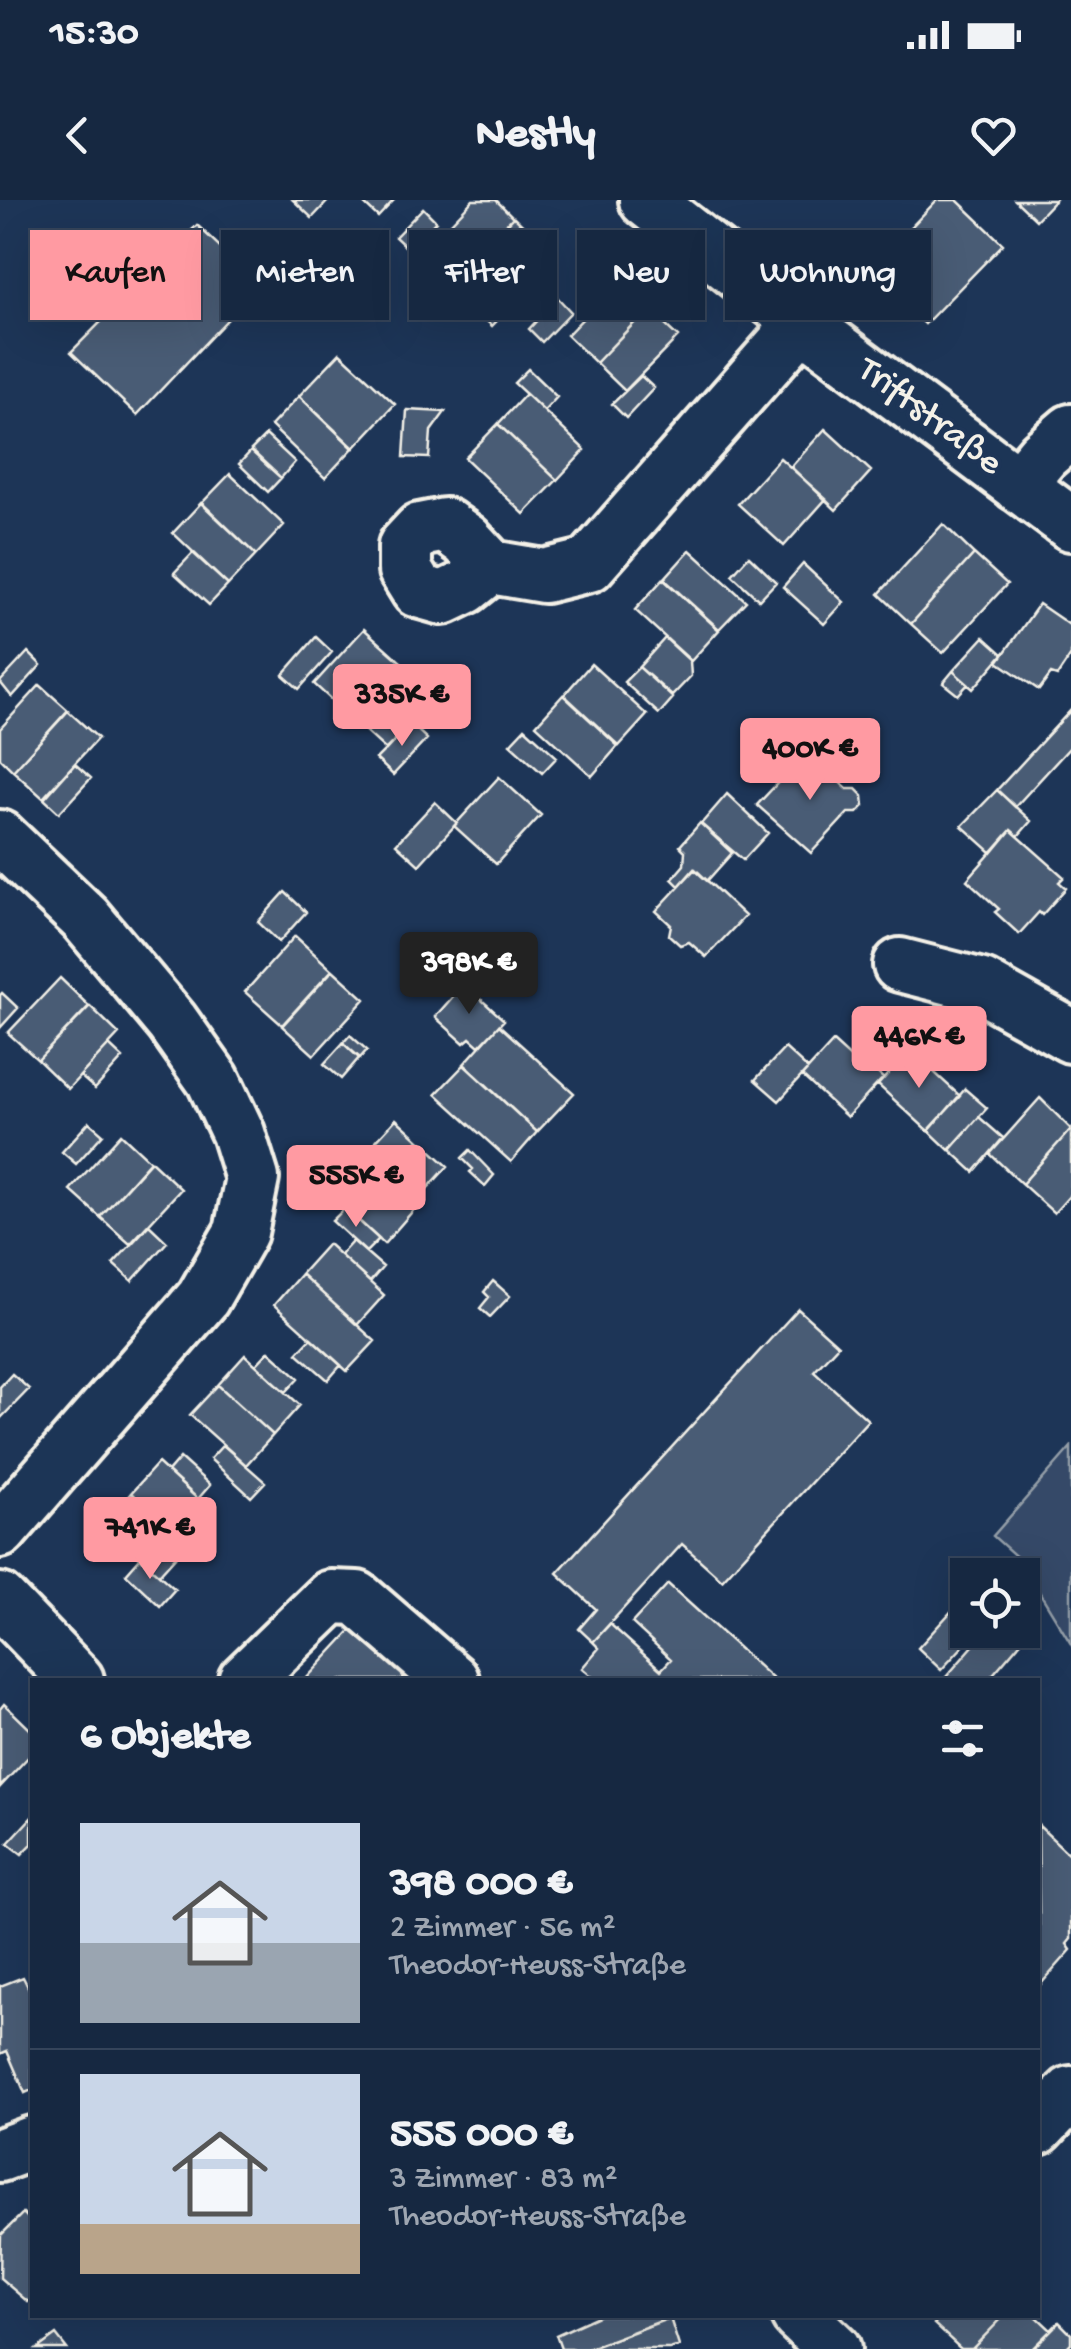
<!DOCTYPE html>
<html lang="de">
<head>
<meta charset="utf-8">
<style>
  body { margin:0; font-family:"Gochi Hand",sans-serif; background:#23344c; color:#f1f3f6; height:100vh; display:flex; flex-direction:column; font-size:38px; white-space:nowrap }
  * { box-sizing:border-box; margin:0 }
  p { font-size:32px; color:#9ea6b1 }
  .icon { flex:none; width:55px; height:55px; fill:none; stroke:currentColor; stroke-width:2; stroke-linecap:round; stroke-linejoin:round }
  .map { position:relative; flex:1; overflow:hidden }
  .sheet { position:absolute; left:30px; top:1478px; width:1010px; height:640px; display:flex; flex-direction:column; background:#162841; border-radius:0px; box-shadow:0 10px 40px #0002,0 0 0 2px #35445a }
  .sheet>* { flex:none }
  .top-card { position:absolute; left:30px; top:30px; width:1012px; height:90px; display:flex; gap:20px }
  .buttons { position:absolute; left:950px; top:1358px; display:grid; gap:20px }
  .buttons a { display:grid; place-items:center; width:90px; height:90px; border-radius:0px; background:#162841; box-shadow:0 10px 40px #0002,0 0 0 2px #35445a; font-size:50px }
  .price { position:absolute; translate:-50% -85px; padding:0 22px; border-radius:10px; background:#ff9aa2; color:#111; font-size:32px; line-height:65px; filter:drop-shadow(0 2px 5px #0008) }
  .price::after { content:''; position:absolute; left:50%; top:60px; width:30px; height:22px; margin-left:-15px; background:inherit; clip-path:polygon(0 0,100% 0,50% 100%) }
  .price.selected { background:#222; color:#fff }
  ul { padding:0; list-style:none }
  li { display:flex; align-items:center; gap:30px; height:250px; padding:0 50px }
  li+li { border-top:2px solid #35445a }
  li span { display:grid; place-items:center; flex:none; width:280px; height:200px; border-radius:0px; color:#555 }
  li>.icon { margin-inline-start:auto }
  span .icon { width:120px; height:120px; fill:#fffc; stroke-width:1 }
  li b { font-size:42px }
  h2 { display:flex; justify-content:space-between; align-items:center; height:120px; padding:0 50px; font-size:42px }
  .tag { padding:0 35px; border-radius:0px; background:#162841; box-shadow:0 10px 40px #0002,0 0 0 2px #35445a; font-size:35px; line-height:90px }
  .tag.selected { background:#ff9aa2; color:#111 }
  .status { display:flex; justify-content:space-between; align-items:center; height:70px; padding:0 50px; background:#162841; direction:ltr }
  .status svg { height:28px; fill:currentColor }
  header { display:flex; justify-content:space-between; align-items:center; height:130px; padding:0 50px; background:#162841; font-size:45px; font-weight:700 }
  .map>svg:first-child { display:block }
</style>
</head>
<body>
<div class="status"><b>15:30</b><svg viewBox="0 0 49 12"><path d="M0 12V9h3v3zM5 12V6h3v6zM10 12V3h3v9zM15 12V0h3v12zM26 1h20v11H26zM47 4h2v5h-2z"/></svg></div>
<header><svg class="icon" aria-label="back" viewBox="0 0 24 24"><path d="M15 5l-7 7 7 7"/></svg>Nestly<svg class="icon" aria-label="heart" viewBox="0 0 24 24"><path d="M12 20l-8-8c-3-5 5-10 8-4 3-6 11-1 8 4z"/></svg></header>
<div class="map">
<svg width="1071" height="2149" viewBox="0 0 1071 2149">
  <rect width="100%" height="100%" fill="#1d3557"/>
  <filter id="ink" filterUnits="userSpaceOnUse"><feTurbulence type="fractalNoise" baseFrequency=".01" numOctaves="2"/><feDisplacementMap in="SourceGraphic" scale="20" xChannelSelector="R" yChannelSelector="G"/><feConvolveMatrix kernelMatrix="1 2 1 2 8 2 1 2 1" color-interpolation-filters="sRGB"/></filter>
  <g filter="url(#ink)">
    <path fill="#354a67" stroke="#949ea8" stroke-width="2.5" d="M 1071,1247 L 1071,1444 L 1020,1360 L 993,1336 Z"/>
    <path fill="#485b74" stroke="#f4f1e8" stroke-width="2.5" d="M 293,0 L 329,0 L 312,18 Z
      M 360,0 L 394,0 L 378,17 Z
      M 473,0 L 496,0 L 513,17 L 461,71 L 432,43 Z
      M 937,0 L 957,0 L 1003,44 L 925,124 L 869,71 Z
      M 1015,0 L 1055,0 L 1036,20 Z
      M 423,8 L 436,21 L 409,50 L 395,37 Z
      M 514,17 L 543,45 L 491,100 L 462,72 Z
      M 197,25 L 260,85 L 137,215 L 71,152 Z
      M 619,81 L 648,108 L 596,163 L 567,135 Z
      M 506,84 L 520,97 L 492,126 L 478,113 Z
      M 558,98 L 571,112 L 542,142 L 529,129 Z
      M 648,109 L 678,137 L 625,191 L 596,163 Z
      M 340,153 L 395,204 L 354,248 L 299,196 Z
      M 528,169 L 557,197 L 544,211 L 514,183 Z
      M 641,176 L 654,188 L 626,218 L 612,204 Z
      M 526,194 L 585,250 L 557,280 L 498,224 Z
      M 299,196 L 353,248 L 325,278 L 271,226 Z
      M 407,210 L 445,212 L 431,231 L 429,258 L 404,257 Z
      M 498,224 L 557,280 L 524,314 L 465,258 Z
      M 825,229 L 871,271 L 836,310 L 791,267 Z
      M 266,235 L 295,262 L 281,278 L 251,250 Z
      M 251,251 L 281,278 L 268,292 L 239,264 Z
      M 780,258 L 826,299 L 784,346 L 738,304 Z
      M 230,274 L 284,325 L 256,355 L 202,303 Z
      M 201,303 L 256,355 L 228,385 L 173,333 Z
      M 943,324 L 974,354 L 911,424 L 879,394 Z
      M 690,350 L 746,401 L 719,429 L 664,379 Z
      M 193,353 L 228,385 L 209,405 L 174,373 Z
      M 974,354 L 1007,384 L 943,453 L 911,424 Z
      M 749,356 L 776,382 L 759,400 L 732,375 Z
      M 803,364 L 844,402 L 824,424 L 783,387 Z
      M 663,379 L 719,430 L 691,461 L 635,410 Z
      M 1039,404 L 1071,426 L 1071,455 L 1057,476 L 1051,474 L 1039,490 L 998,462 Z
      M 364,429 L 401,462 L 350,517 L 314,484 Z
      M 316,437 L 332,452 L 299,489 L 283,475 Z
      M 984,437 L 1003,454 L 973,489 L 953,471 Z
      M 665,438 L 690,461 L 691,476 L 672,496 L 639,467 Z
      M 28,452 L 41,465 L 12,497 L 0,482 Z
      M 401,462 L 437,495 L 386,550 L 350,517 Z
      M 591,464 L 647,515 L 619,546 L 564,495 Z
      M 639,467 L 673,498 L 659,514 L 624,482 Z
      M 953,471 L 968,484 L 958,495 L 943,483 Z
      M 40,485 L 68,510 L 13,571 L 0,558 L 0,529 Z
      M 563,495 L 618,546 L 592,576 L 536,525 Z
      M 1071,510 L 1071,546 L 1015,607 L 997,590 Z
      M 68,511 L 98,538 L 43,598 L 13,571 Z
      M 411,524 L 427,539 L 393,575 L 376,559 Z
      M 525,528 L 557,557 L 542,573 L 510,544 Z
      M 807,552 L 847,589 L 856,589 L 863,596 L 864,606 L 857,613 L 848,613 L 811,653 L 757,605 Z
      M 75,564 L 91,578 L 59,613 L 44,599 Z
      M 499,577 L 541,615 L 496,664 L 454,626 Z
      M 997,590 L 1031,621 L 1018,636 L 1011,630 L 992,653 L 962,626 Z
      M 727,594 L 768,633 L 743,660 L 701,624 Z
      M 435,602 L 457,623 L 419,665 L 396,644 Z
      M 700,623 L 732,653 L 707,681 L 694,669 L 679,686 L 672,679 L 684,665 L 685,651 L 680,646 Z
      M 1011,630 L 1064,677 L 1059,682 L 1066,688 L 1042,715 L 1039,712 L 1019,734 L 995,712 L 999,709 L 967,680 Z
      M 695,669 L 745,716 L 706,757 L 689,742 L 680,745 L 669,735 L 671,725 L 656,711 Z
      M 285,692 L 306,712 L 279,742 L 258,722 Z
      M 295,736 L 332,770 L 282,825 L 245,792 Z
      M 333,770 L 365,799 L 314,855 L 282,826 Z
      M 60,778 L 89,806 L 38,860 L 8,833 Z
      M 464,784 L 504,820 L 479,846 L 470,838 L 464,843 L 435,817 Z
      M 2,793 L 18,808 L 0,828 L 0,795 Z
      M 90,806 L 119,834 L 68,889 L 38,860 Z
      M 499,825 L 574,893 L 537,932 L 464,864 Z
      M 350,835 L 367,850 L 360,858 L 343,843 Z
      M 833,842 L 856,863 L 865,862 L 883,878 L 847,917 L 802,876 Z
      M 343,843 L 359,858 L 341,879 L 324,864 Z
      M 109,845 L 123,858 L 95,889 L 80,876 Z
      M 785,848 L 808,869 L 779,901 L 755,880 Z
      M 910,850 L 960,896 L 928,931 L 878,885 Z
      M 464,865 L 537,932 L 511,962 L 436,894 Z
      M 965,889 L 987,908 L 949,950 L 929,931 Z
      M 1040,898 L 1071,929 L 1022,984 L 990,954 Z
      M 979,917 L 1003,938 L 974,972 L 950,950 Z
      M 396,919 L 448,966 L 414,1003 L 362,956 Z
      M 89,922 L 103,934 L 76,964 L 62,952 Z
      M 1071,929 L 1071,994 L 1054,1013 L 1022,984 Z
      M 121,934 L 150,961 L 100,1017 L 70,990 Z
      M 470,950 L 494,975 L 485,986 L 470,972 L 473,969 L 462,958 Z
      M 362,956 L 417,1006 L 384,1044 L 328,993 Z
      M 151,961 L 181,989 L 130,1044 L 100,1017 Z
      M 345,1008 L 379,1039 L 366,1052 L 332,1021 Z
      M 149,1025 L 167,1042 L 132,1081 L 113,1064 Z
      M 353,1041 L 383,1067 L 370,1082 L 340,1055 Z
      M 328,1044 L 384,1095 L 357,1125 L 301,1074 Z
      M 301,1074 L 375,1141 L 347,1171 L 274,1105 Z
      M 493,1081 L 510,1096 L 490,1117 L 480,1108 L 489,1097 L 484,1092 Z
      M 798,1109 L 838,1145 L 814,1171 L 868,1220 L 722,1380 L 682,1344 L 593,1442 L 579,1429 L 596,1409 L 557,1373 Z
      M 311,1138 L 341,1165 L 328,1180 L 297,1153 Z
      M 269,1151 L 299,1178 L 286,1192 L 256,1165 Z
      M 245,1155 L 300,1205 L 273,1235 L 218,1185 Z
      M 12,1174 L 29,1189 L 0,1219 L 0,1187 Z
      M 218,1185 L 273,1235 L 246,1265 L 190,1215 Z
      M 223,1245 L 265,1282 L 251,1297 L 210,1259 Z
      M 180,1258 L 210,1285 L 198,1299 L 168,1272 Z
      M 158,1263 L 214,1314 L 187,1344 L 131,1293 Z
      M 131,1293 L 187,1344 L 159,1375 L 104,1324 Z
      M 140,1358 L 175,1389 L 160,1406 L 126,1374 Z
      M 668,1384 L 774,1480 L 596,1480 L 582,1468 L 599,1448 L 593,1442 L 610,1424 L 661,1470 L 671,1459 L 632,1423 Z
      M 968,1393 L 968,1430 L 978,1430 L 941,1470 L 918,1448 Z
      M 1022,1421 L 1032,1429 L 988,1480 L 950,1480 L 946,1477 L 987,1430 L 1022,1430 Z
      M 359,1422 L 411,1469 L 401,1480 L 305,1480 Z
      M 4,1504 L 32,1531 L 32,1553 L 0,1587 L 0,1509 Z
      M 32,1617 L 32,1644 L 22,1654 L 8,1643 Z
      M 1038,1625 L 1071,1656 L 1071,1739 L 1067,1744 L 1071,1750 L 1040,1785 Z
      M 23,1777 L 32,1795 L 32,1890 L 25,1893 L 7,1851 L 0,1854 L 0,1786 Z
      M 23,2013 L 32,2022 L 32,2098 L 28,2102 L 0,2078 L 1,2035 Z
      M 668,2115 L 669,2118 L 587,2149 L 561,2149 L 556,2135 L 600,2115 Z
      M 943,2115 L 1005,2115 L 972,2149 L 961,2149 L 934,2124 Z
      M 1005,2115 L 1035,2115 L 1051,2130 L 1032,2149 L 972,2149 Z
      M 670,2118 L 679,2146 L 670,2149 L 588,2149 Z
      M 1059,2122 L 1071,2134 L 1071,2143 L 1065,2149 L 1032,2149 Z
      M 56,2135 L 67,2149 L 37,2149 Z"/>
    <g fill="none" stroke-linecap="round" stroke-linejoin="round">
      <g stroke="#f4f1e8" stroke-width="60">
        <path id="minor" d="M 646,0 L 802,123 L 1071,324
          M 1018,285 L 1043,255 L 1071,231
          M 491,367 L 466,387 L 443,398 L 418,391 L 405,370 L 405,346 L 420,330 L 445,325 L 466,340 L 491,367 L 544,376 L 589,365 L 802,123
          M 0,637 L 85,718 L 172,822 L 213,880 L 238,933 L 252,978 L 241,1032 L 203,1098 L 0,1331
          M 900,765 L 982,786 L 1071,836
          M 0,1400 L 77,1480
          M 245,1480 L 331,1397 L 357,1398 L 452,1480
          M 1038,1928 L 1071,1893
          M 0,1955 L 32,1943
          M 798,2115 L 834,2149"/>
      </g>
      <use href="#minor" stroke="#1d3557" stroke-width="52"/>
    </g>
  </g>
  <g text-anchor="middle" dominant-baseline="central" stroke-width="8" stroke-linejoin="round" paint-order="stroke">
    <g font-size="38" fill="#f4f1e8" stroke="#1d3557">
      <text transform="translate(929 218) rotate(37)">Triftstraße</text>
    </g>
  </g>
</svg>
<div class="buttons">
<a><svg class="icon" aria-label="locate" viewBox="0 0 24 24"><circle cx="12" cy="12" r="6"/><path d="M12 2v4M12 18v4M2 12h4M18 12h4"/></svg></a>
</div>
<b class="price" style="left:402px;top:549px">335K €</b>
<b class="price" style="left:810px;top:603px">400K €</b>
<b class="price selected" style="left:469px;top:817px">398K €</b>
<b class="price" style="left:919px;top:891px">446K €</b>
<b class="price" style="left:356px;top:1030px">555K €</b>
<b class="price" style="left:150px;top:1382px">741K €</b>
<div class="top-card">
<a class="tag selected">Kaufen</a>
<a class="tag">Mieten</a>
<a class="tag">Filter</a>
<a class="tag">Neu</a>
<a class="tag">Wohnung</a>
</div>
<section class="sheet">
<h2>6 Objekte<svg class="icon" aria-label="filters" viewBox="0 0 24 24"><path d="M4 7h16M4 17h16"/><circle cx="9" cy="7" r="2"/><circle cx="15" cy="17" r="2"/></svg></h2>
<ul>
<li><span style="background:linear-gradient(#c9d6e8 60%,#9aa5b1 0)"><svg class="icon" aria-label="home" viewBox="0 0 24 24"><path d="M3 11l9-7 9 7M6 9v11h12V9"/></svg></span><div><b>398 000 €</b><p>2 Zimmer · 56 m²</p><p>Theodor-Heuss-Straße</p></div></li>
<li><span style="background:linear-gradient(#c9d6e8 75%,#b9a48a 0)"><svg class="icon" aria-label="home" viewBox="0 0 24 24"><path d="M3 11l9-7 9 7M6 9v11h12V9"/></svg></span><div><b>555 000 €</b><p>3 Zimmer · 83 m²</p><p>Theodor-Heuss-Straße</p></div></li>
</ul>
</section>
</div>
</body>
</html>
